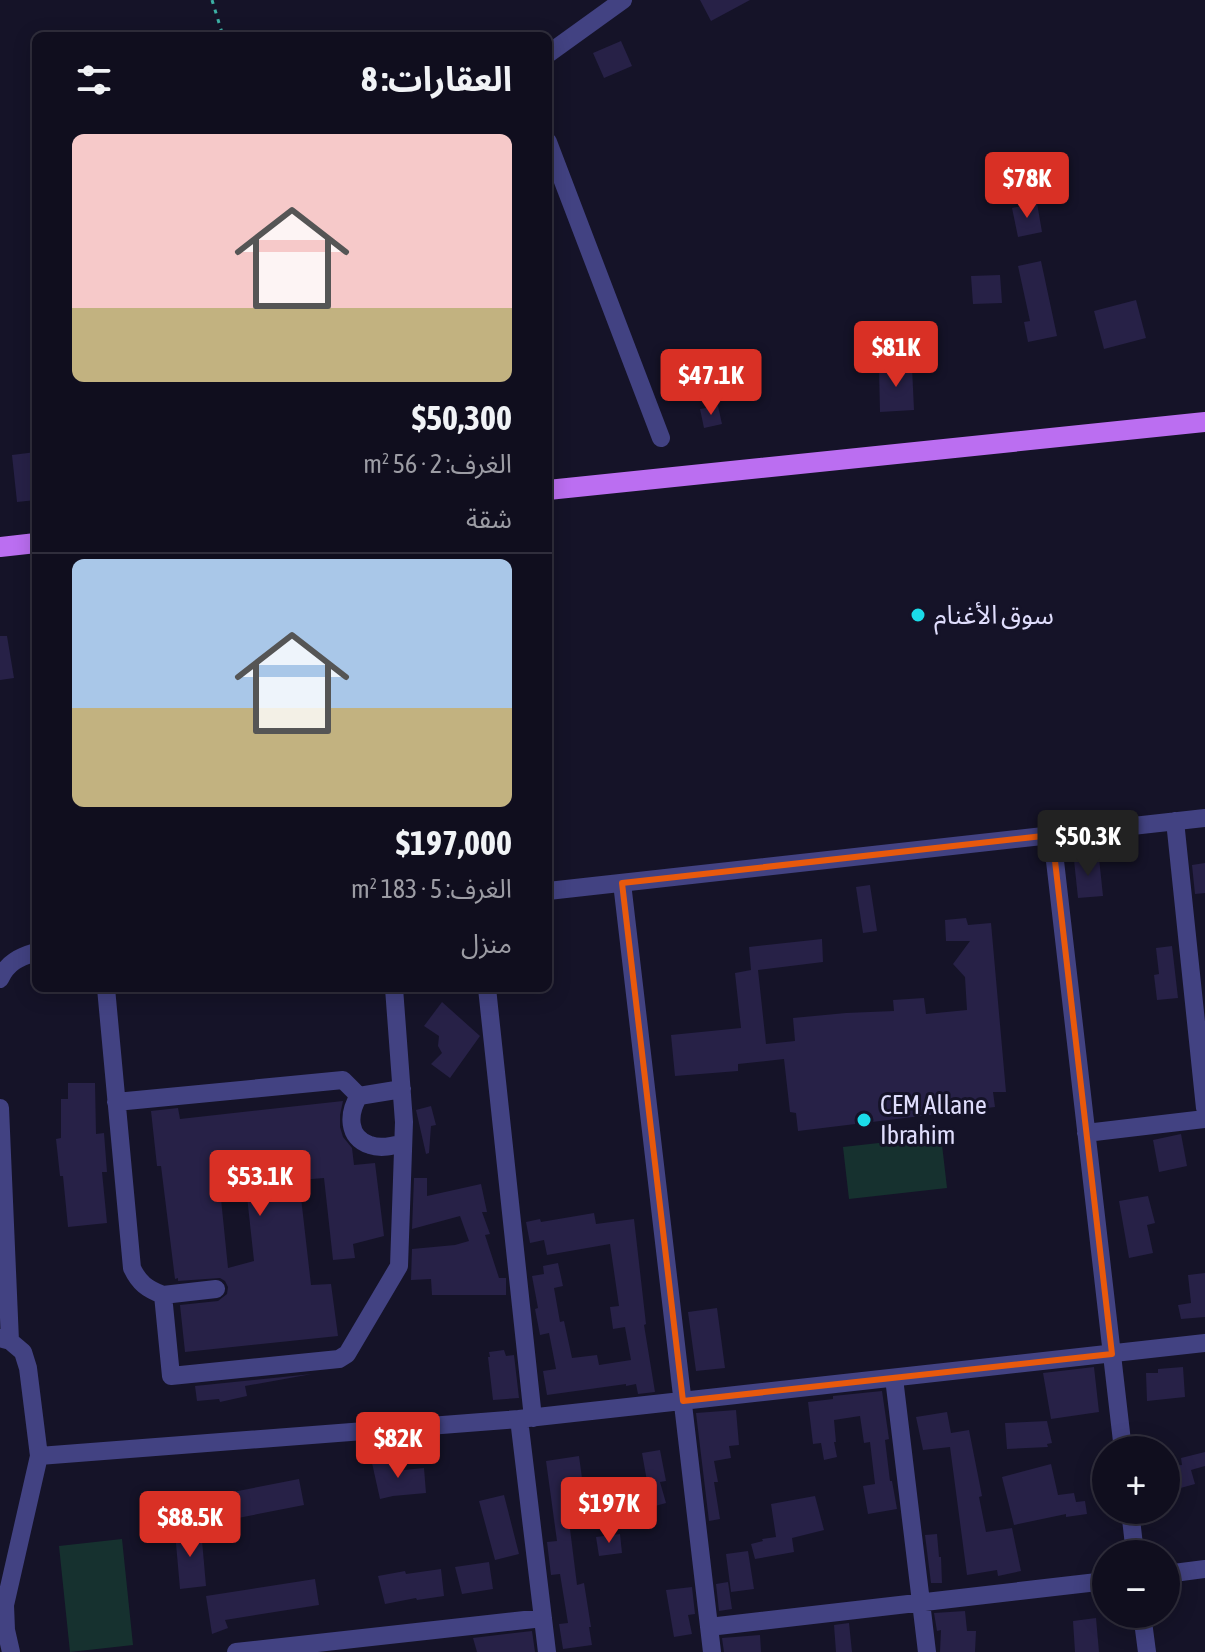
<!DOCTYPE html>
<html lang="ar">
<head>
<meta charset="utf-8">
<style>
  body { margin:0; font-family:"Asap Condensed","Noto Sans Arabic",sans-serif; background:#1e1c2b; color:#f1f3f6; direction:rtl; height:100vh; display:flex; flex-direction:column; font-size:30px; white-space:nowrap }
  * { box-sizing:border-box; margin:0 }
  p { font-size:26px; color:#9c9ca4 }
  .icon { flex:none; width:44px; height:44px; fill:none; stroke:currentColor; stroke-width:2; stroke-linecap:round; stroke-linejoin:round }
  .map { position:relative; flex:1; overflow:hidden; direction:ltr }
  .panel { position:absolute; left:32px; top:32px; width:520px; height:960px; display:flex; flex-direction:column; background:#100e1e; border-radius:12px; box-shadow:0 4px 20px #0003,0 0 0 2px #302e3c; direction:rtl }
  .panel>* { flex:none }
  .buttons { position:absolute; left:1092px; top:1436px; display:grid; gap:16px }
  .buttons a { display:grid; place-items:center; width:88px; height:88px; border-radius:50%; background:#100e1e; box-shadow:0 4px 20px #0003,0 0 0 2px #302e3c; font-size:40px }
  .price { position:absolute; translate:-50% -68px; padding:0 18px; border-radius:8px; background:#d93025; color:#fff; font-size:26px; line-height:52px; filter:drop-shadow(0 2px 4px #0008) }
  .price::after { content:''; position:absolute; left:50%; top:48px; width:24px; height:18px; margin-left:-12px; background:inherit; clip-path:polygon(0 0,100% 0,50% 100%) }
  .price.selected { background:#222; color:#fff }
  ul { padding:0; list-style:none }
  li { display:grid; align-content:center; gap:16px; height:424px; padding:0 40px }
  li+li { border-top:2px solid #302e3c }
  li span { display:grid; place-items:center; height:248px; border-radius:12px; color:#555 }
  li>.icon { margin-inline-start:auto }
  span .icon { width:144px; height:144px; fill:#fffc; stroke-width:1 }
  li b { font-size:34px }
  h2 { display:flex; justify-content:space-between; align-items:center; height:96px; padding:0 40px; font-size:34px }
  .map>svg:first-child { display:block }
</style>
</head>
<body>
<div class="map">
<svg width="1205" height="1652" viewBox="0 0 1205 1652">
  <rect width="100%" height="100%" fill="#151328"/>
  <path fill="#16312f" d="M 941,1136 L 947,1188 L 849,1199 L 843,1147 Z
    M 122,1539 L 133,1645 L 70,1652 L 59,1546 Z"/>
  <path fill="#272147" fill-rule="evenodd" d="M 700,0 L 750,0 L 711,21 Z
    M 621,41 L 632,66 L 604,78 L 593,53 Z
    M 1037,203 L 1042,232 L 1018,237 L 1012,208 Z
    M 1041,261 L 1057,336 L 1028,342 L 1024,322 L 1030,321 L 1018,266 Z
    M 1000,275 L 1002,303 L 973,304 L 971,276 Z
    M 1136,300 L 1146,338 L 1104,349 L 1094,311 Z
    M 912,367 L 914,410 L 880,412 L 879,368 Z
    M 718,406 L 722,424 L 704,428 L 700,409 Z
    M 36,452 L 36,500 L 17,502 L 12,455 Z
    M 0,636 L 7,636 L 14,678 L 0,680 Z
    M 1099,858 L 1103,896 L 1078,898 L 1074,860 Z
    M 1205,863 L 1205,893 L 1195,894 L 1192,865 Z
    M 870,885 L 877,931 L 863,933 L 856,887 Z
    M 966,918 L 968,925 L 991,923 L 1006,1092 L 993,1092 L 995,1107 L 798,1131 L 796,1113 L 790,1112 L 784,1059 L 738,1064 L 738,1071 L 675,1076 L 671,1035 L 741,1028 L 735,973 L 751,970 L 749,947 L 822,939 L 823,962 L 758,970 L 766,1044 L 795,1041 L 793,1018 L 846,1013 L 894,1011 L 893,1000 L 924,998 L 926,1014 L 967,1010 L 965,977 L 953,964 L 970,941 L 946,941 L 945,920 Z
    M 1172,946 L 1178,998 L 1157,1000 L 1154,975 L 1159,974 L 1156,948 Z
    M 442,1002 L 480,1036 L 450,1078 L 431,1064 L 442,1053 L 438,1046 L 439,1036 L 424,1026 Z
    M 68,1083 L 95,1083 L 96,1134 L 104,1133 L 107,1172 L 102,1172 L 107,1223 L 68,1227 L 63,1176 L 60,1176 L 56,1139 L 61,1138 L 61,1099 L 68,1099 Z
    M 343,1101 L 340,1115 L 340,1127 L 343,1137 L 352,1148 L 354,1165 L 375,1163 L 384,1236 L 353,1244 L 355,1258 L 333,1260 L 324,1178 L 299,1180 L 311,1285 L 331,1284 L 338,1336 L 185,1352 L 180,1305 L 218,1301 L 227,1294 L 228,1287 L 225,1281 L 220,1278 L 178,1281 L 178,1278 L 175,1279 L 161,1166 L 157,1166 L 151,1111 L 178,1108 L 180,1119 ZM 246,1187 L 254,1261 L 228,1268 L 220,1189 Z
    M 431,1106 L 436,1125 L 431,1126 L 429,1153 L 426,1154 L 416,1110 Z
    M 1181,1134 L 1187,1166 L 1159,1172 L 1153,1140 Z
    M 414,1178 L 427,1178 L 427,1196 L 481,1184 L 487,1212 L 482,1212 L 490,1234 L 485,1235 L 499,1278 L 506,1278 L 506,1295 L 432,1295 L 431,1279 L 411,1280 L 412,1249 L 455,1245 L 469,1241 L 460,1216 L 412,1229 Z
    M 1148,1196 L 1155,1223 L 1147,1225 L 1153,1253 L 1129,1258 L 1119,1201 Z
    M 594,1213 L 596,1224 L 634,1219 L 646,1324 L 644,1325 L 655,1392 L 638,1394 L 636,1384 L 626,1386 L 626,1384 L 547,1395 L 543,1371 L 556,1369 L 549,1333 L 540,1335 L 535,1309 L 538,1308 L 532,1276 L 544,1274 L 543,1266 L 558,1263 L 563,1286 L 554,1288 L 560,1322 L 564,1321 L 572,1358 L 597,1355 L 599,1365 L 631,1360 L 625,1327 L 613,1329 L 610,1307 L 619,1306 L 610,1244 L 547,1255 L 544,1240 L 530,1243 L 526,1222 L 540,1219 L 541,1222 Z
    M 1205,1273 L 1205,1317 L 1181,1319 L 1178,1305 L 1191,1303 L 1188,1275 Z
    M 717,1308 L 725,1368 L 696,1371 L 688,1312 Z
    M 504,1350 L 506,1356 L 514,1355 L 519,1398 L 493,1400 L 488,1357 L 490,1357 L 489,1352 Z
    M 1094,1367 L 1099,1412 L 1051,1419 L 1043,1373 Z
    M 1183,1367 L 1185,1397 L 1147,1401 L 1146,1373 L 1158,1373 L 1158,1369 Z
    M 312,1374 L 245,1386 L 247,1396 L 220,1402 L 219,1399 L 197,1401 L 195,1386 Z
    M 882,1391 L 889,1439 L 885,1440 L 890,1481 L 892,1481 L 897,1509 L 868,1514 L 863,1486 L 875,1484 L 870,1442 L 864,1443 L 860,1416 L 834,1420 L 836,1442 L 834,1442 L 837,1457 L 824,1460 L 821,1443 L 813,1444 L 808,1402 L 833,1399 L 833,1396 Z
    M 736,1410 L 739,1445 L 729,1446 L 731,1458 L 714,1461 L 718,1482 L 714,1482 L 720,1519 L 709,1521 L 696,1413 Z
    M 947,1412 L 951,1433 L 969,1430 L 982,1496 L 979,1497 L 986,1532 L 1012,1528 L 1021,1571 L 998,1576 L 997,1570 L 967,1575 L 950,1447 L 923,1450 L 916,1417 Z
    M 1047,1421 L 1052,1443 L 1047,1444 L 1048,1447 L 1007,1449 L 1005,1423 Z
    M 660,1450 L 666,1481 L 660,1482 L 666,1503 L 648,1508 L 643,1488 L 648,1487 L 642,1453 Z
    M 1205,1452 L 1205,1466 L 1191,1470 L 1195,1484 L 1166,1492 L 1166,1466 L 1182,1465 L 1181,1458 Z
    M 579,1456 L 584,1493 L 574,1494 L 577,1520 L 569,1521 L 577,1585 L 584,1583 L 591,1627 L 589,1627 L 592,1645 L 563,1649 L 559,1624 L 568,1623 L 560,1574 L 551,1575 L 547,1542 L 557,1541 L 546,1461 Z
    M 391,1459 L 394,1471 L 424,1468 L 426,1493 L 393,1496 L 380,1499 L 372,1463 Z
    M 1051,1464 L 1058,1495 L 1074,1493 L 1076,1502 L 1085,1501 L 1087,1514 L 1066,1517 L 1066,1514 L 1014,1525 L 1002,1477 Z
    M 299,1479 L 304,1505 L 202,1525 L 197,1499 Z
    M 504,1495 L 519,1554 L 495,1560 L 479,1501 Z
    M 815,1496 L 824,1530 L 792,1538 L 794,1552 L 755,1559 L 751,1544 L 763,1541 L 762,1539 L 776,1537 L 771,1504 Z
    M 201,1529 L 206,1586 L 180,1589 L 175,1532 Z
    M 620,1534 L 622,1553 L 599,1556 L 596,1537 Z
    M 937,1534 L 939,1557 L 941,1557 L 942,1583 L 931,1583 L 925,1535 Z
    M 748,1551 L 754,1589 L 731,1592 L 726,1554 Z
    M 489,1562 L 493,1589 L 462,1594 L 455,1567 Z
    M 441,1569 L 444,1596 L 417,1600 L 416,1598 L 385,1604 L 378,1576 L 405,1571 L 406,1574 Z
    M 315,1579 L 319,1605 L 225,1620 L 228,1628 L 212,1634 L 206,1596 Z
    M 728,1582 L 732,1609 L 719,1611 L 716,1584 Z
    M 692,1587 L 695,1614 L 688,1615 L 692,1634 L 674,1637 L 666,1590 Z
    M 965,1611 L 967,1631 L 976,1631 L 975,1652 L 940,1652 L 941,1630 L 937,1631 L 934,1613 Z
    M 1096,1618 L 1099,1652 L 1075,1652 L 1073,1621 Z
    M 849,1623 L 852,1652 L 836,1652 L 834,1625 Z
    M 532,1631 L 535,1652 L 477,1652 L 473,1638 Z
    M 760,1635 L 761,1652 L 724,1652 L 722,1638 Z"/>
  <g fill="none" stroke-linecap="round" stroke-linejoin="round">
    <path stroke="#3cb0a4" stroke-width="3" stroke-dasharray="4 6" stroke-linecap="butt" d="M 212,0 L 223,36"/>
    <path stroke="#424282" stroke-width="18" d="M 548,54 L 623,0
      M 548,142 L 661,438
      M 1175,821 L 1205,1108
      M 1052,835 L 1123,1450
      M 622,883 L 712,1652
      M 548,891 L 1205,818
      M 0,979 C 7,963 19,957 36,952
      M 106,988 L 132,1268 C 139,1283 147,1289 163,1295
      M 487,988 L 533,1418
      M 402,1089 L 359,1096 C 348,1113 347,1138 370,1145 C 381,1149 393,1146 403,1143
      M 116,1102 L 343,1080 L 359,1096
      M 0,1108 L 10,1341
      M 1086,1133 L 1205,1119
      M 216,1289 L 163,1295 L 171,1376 L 339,1359 L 347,1354 L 399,1266 L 404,1122 L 394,988
      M 0,1338 L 10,1341 L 23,1352 L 28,1368 L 39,1456 L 5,1605 L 6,1630 L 11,1652
      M 894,1378 L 927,1652
      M 519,1419 L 547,1652
      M 39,1456 L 519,1419 L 1205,1343
      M 1130,1510 L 1135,1554
      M 1166,1574 L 1205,1569
      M 1142,1614 L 1147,1652
      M 709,1627 L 1106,1581
      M 236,1652 L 543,1618"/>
    <path stroke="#bb6ef1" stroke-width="20" d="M 548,490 L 1205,422
      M 0,547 L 36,543"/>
  </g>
  <path fill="none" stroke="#e8590c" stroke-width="6" stroke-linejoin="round" d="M 1052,835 L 1112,1354 L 683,1401 L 622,883 Z"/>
  <g fill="#1bdce9" stroke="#151328" stroke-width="3">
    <circle cx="918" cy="615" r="8"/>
    <circle cx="864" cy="1120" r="8"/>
  </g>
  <g text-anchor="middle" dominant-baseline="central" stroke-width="6" stroke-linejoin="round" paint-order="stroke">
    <g font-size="26" fill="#dfddfc" stroke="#151328" text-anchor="start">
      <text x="934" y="615">سوق الأغنام</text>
      <text x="880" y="1105">CEM Allane<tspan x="880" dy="30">Ibrahim</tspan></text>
    </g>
  </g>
</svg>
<div class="buttons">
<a>+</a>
<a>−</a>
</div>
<b class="price" style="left:1027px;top:220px">$78K</b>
<b class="price" style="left:896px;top:389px">$81K</b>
<b class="price" style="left:711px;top:417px">$47.1K</b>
<b class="price selected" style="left:1088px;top:878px">$50.3K</b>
<b class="price" style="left:260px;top:1218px">$53.1K</b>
<b class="price" style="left:398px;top:1480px">$82K</b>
<b class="price" style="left:609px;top:1545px">$197K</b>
<b class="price" style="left:190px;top:1559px">$88.5K</b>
<section class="panel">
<h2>العقارات: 8<svg class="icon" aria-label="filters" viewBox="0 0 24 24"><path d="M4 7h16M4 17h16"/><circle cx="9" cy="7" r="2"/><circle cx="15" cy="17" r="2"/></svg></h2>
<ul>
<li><span style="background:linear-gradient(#f6c9c9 70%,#c2b280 0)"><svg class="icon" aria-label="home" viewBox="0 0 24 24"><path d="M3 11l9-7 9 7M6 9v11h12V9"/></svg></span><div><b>$50,300</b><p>الغرف: 2 · 56 m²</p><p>شقة</p></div></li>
<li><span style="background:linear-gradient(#a9c7e8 60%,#c2b280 0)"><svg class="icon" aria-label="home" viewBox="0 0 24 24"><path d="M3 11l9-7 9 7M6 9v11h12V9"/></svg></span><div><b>$197,000</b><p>الغرف: 5 · 183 m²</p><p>منزل</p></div></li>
</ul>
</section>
</div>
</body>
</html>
